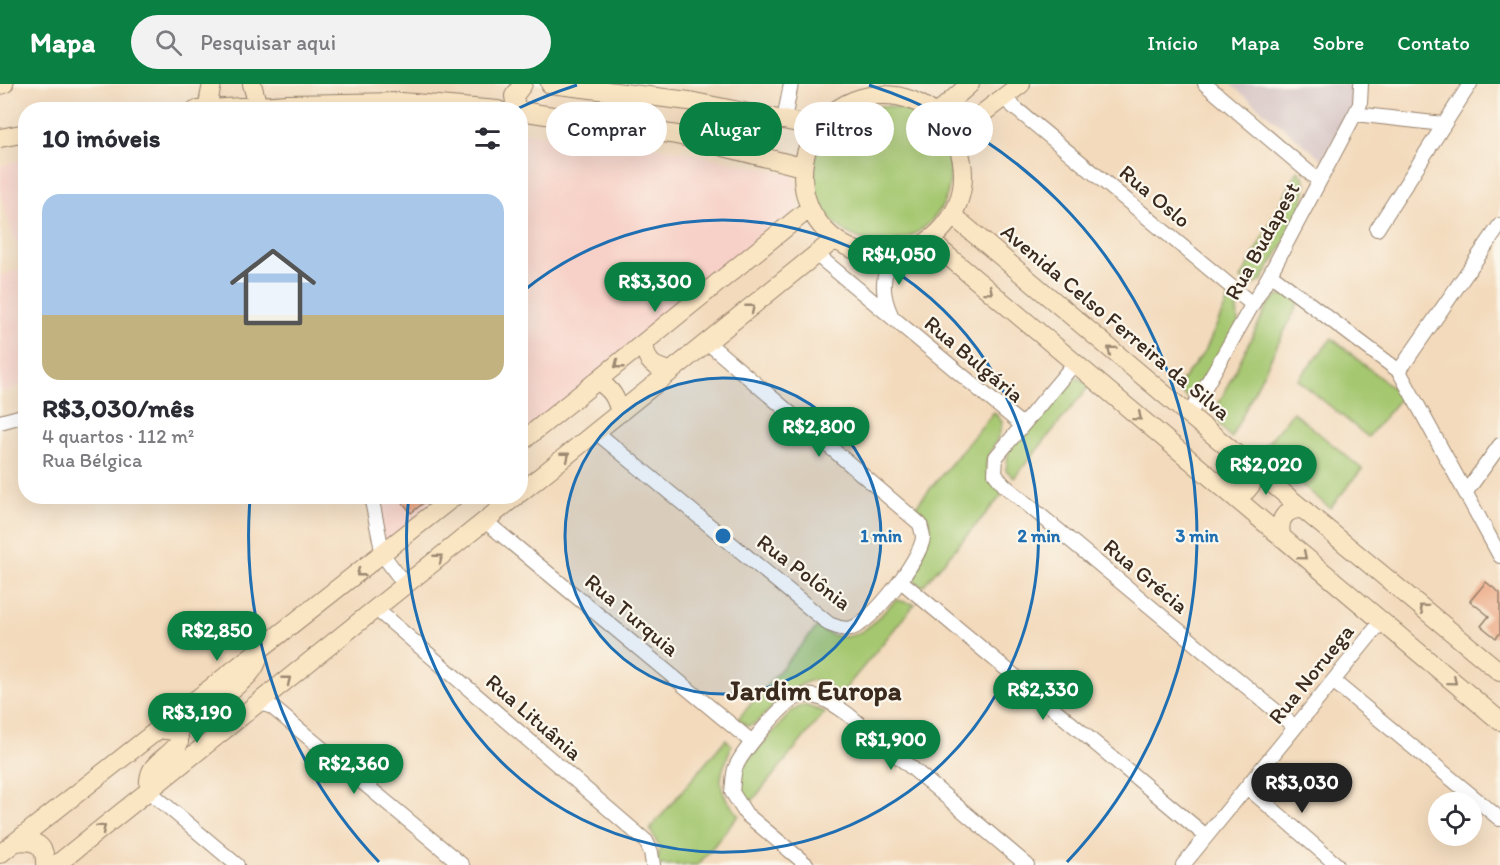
<!DOCTYPE html>
<html lang="pt">
<head>
<meta charset="utf-8">
<style>
  body { margin:0; font-family:Itim,sans-serif; background:#f2f2f3; color:#2b2b33; height:100vh; display:flex; flex-direction:column; font-size:22px; white-space:nowrap }
  * { box-sizing:border-box; margin:0 }
  p { font-size:20px; color:#7c7c81 }
  .icon { flex:none; width:33px; height:33px; fill:none; stroke:currentColor; stroke-width:2; stroke-linecap:round; stroke-linejoin:round }
  .map { position:relative; flex:1; overflow:hidden }
  .drawer { position:absolute; left:18px; top:18px; width:510px; height:402px; display:flex; flex-direction:column; background:#fff; border-radius:24px; box-shadow:0 6px 24px #0002 }
  .drawer>* { flex:none }
  .hud { position:absolute; left:546px; top:18px; width:570px; height:54px; display:flex; gap:12px }
  .buttons { position:absolute; left:1428px; top:708px; display:grid; gap:12px }
  .buttons a { display:grid; place-items:center; width:54px; height:54px; border-radius:50%; background:#fff; box-shadow:0 6px 24px #0002; font-size:30px }
  .price { position:absolute; translate:-50% -51px; padding:0 14px; border-radius:21px; background:#0b8043; color:#fff; font-size:20px; line-height:39px; filter:drop-shadow(0 2px 3px #0008) }
  .price::after { content:''; position:absolute; left:50%; top:36px; width:18px; height:14px; margin-left:-9px; background:inherit; clip-path:polygon(0 0,100% 0,50% 100%) }
  .price.current { background:#222; color:#fff }
  ul { padding:0; list-style:none }
  li { display:grid; align-content:center; gap:12px; height:318px; padding:0 24px }
  li+li { border-top:2px solid #e1e1e2 }
  li span { display:grid; place-items:center; height:186px; border-radius:18px; color:#555 }
  li>.icon { margin-inline-start:auto }
  span .icon { width:108px; height:108px; fill:#fffc; stroke-width:1 }
  li b { font-size:26px }
  h2 { display:flex; justify-content:space-between; align-items:center; height:72px; padding:0 24px; font-size:26px }
  .pill { padding:0 21px; border-radius:27px; background:#fff; box-shadow:0 6px 24px #0002; font-size:21px; line-height:54px }
  .pill.current { background:#0b8043; color:#fff }
  header { display:flex; align-items:center; gap:36px; box-sizing:border-box; height:84px; padding:0 30px; background:#0b8043; color:#fff }
  header strong { font-size:28px }
  nav { display:flex; gap:33px; margin-inline-start:auto; font-size:21px }
  .search { width:420px; height:54px; background:#f2f2f3; display:flex; align-items:center; gap:15px; box-sizing:border-box; padding:0 21px; border-radius:33px; color:#7c7c81; font-size:22px }
  .map>svg:first-child { display:block }
</style>
</head>
<body>
<header>
<strong>Mapa</strong>
<div class="search"><svg class="icon" aria-label="search" viewBox="0 0 24 24"><circle cx="10" cy="10" r="6"/><path d="M15 15l6 6"/></svg>Pesquisar aqui</div>
<nav><a>Início</a><a>Mapa</a><a>Sobre</a><a>Contato</a></nav>
</header>
<div class="map">
<svg width="1500" height="781" viewBox="0 0 1500 781">
  <rect width="100%" height="100%" fill="#fbf7ec"/>
  <filter id="ink" filterUnits="userSpaceOnUse"><feTurbulence type="fractalNoise" baseFrequency=".0167" numOctaves="2"/><feDisplacementMap in="SourceGraphic" scale="12" xChannelSelector="R" yChannelSelector="G"/><feConvolveMatrix kernelMatrix="1 2 1 2 8 2 1 2 1" color-interpolation-filters="sRGB"/></filter>
  <filter id="wash" filterUnits="userSpaceOnUse"><feTurbulence type="fractalNoise" baseFrequency=".008" numOctaves="4" result="noise"/><feDisplacementMap in="SourceGraphic" scale="24" xChannelSelector="R" yChannelSelector="G"/><feGaussianBlur stdDeviation="1.35" result="paint"/><feColorMatrix in="noise" values="0 0 0 0 0 0 0 0 0 0 0 0 0 0 0 0 0 1.4 0 .05"/><feComposite in="paint" operator="in"/></filter>
  <g filter="url(#wash)">
    <rect width="100%" height="100%" fill="#f3dabc"/>
    <path fill="#f7d1c7" d="M 521,48 L 674,66 L 794,91 L 799,125 L 521,353 Z
      M 25,74 L 25,301 L 0,309 L 0,192 L 24,184 L 0,109 L 0,82 Z
      M 375,412 L 448,413 L 385,464 Z"/>
    <path fill="#d2bfc0" d="M 1230,0 L 1356,0 L 1358,13 L 1322,75 Z"/>
    <path fill="#a5c770" stroke="#707847" stroke-width="1.5" d="M814 90a68 68 0 1 1 136 0a68 68 0 1 1-136 0Z
      M 1298,86 C 1300,89 1302,91 1304,94 C 1313,119 1275,173 1262,196 L 1254,201 L 1241,195 Z
      M 1287,210 L 1299,218 L 1231,354 C 1221,344 1216,335 1218,321 L 1267,223 L 1275,214 Z
      M 1229,214 L 1237,220 L 1238,240 L 1201,309 L 1189,315 L 1176,304 L 1205,267 Z
      M 1332,254 L 1402,312 L 1368,353 L 1298,296 Z
      M 1078,294 L 1090,301 L 1014,394 L 1006,386 L 1009,363 L 1061,303 Z
      M 994,328 L 1002,338 C 998,373 968,373 1003,410 L 922,503 L 915,497 C 913,477 930,458 929,434 L 916,422 Z
      M 1293,328 L 1362,385 L 1330,424 L 1261,367 Z
      M 896,516 L 915,520 L 840,611 C 833,606 825,598 816,596 C 803,594 776,620 766,629 C 760,635 756,641 747,642 L 738,635 L 817,543 C 854,568 871,540 896,516 Z
      M 803,621 L 825,628 L 748,722 L 740,706 L 743,682 L 792,627 Z
      M 726,655 L 731,661 C 730,671 724,679 722,689 C 718,708 728,718 739,731 L 698,781 L 656,781 L 660,765 L 650,745 Z"/>
    <g id="blocks">
      <path fill="#eba079" d="M 398,412 L 432,412 L 411,429 Z
        M 1486,498 L 1500,509 L 1500,549 L 1496,554 L 1481,542 L 1489,532 L 1470,517 Z"/>
    </g>
  </g>
  <g filter="url(#ink)">
    <use href="#blocks" fill-opacity="0" stroke="#97826d" stroke-width="1.5"/>
    <g fill="none" stroke-linecap="round" stroke-linejoin="round">
      <g stroke="#97826d" stroke-width="16">
        <path id="street" d="M 1205,0 L 1319,97
          M 1003,14 L 1252,220
          M 1355,30 L 1443,40
          M 784,36 L 791,0
          M 1377,145 L 1470,0
          M 817,171 L 1022,341
          M 1270,190 L 1399,287 L 1500,472
          M 891,231 C 881,209 881,191 894,170
          M 1074,280 L 996,373 L 995,390 L 1004,401 L 1295,643
          M 1399,287 L 1500,141
          M 1189,331 L 1270,190 L 1355,30 L 1360,20 L 1361,0
          M 0,338 L 26,331
          M 596,348 L 829,540 C 837,543 843,546 852,544 C 873,537 920,476 923,454 C 923,449 921,445 920,440 L 708,259
          M 1466,408 L 1500,361
          M 371,412 L 383,471 L 405,501
          M 485,437 L 752,658
          M 901,497 L 1206,752
          M 376,525 L 646,757 L 651,768 L 653,781
          M 1333,597 L 1500,735
          M 260,618 L 272,623 L 462,781
          M 1247,703 L 1337,781
          M 149,707 L 237,781
          M 807,781 L 746,730 L 732,708 C 733,701 733,692 735,685 C 740,670 783,618 798,613 C 817,607 835,621 849,631 L 1027,781
          M 1183,781 L 1381,538"/>
      </g>
      <g stroke="#97826d" stroke-width="20">
        <path id="secondary" d="M 252,0 L 258,22
          M 550,0 L 689,17 L 818,43
          M 0,1 L 4,0
          M803 91a80 80 0 1 1 160 0a80 80 0 1 1-160 0Z
          M 207,25 L 212,0
          M 195,26 L 288,20 L 401,18 L 498,26
          M 516,26 L 514,12 L 523,0
          M 520,27 L 677,51 L 802,83
          M 936,30 L 970,0
          M 953,52 L 1021,0
          M 0,54 L 26,49
          M 952,131 L 1189,331 L 1500,588
          M 929,156 L 1500,637
          M 644,261 C 648,280 652,282 670,287
          M 598,297 C 612,306 616,313 620,329
          M 520,359 L 810,124
          M 520,409 L 835,155
          M 1230,409 L 1245,408 C 1254,399 1257,393 1251,382
          M 1282,454 C 1277,437 1284,424 1304,425
          M 238,635 L 222,628 L 220,618 C 231,602 252,595 258,575
          M 149,707 C 146,677 164,679 179,659 L 179,653 L 174,647 L 159,645
          M 16,758 C 34,755 46,760 45,781
          M 0,770 L 455,412
          M 56,781 L 516,412"/>
      </g>
      <use href="#street" stroke="#fff" stroke-width="14"/>
      <use href="#secondary" stroke="#fbe6c4" stroke-width="18"/>
    </g>
    <defs><path id="oneway-chevron" d="M-2-3.5L2.5 0L-2 3.5" fill="none" stroke-width="1.6" stroke-linecap="round" stroke-linejoin="round" transform="scale(1.5)"/></defs>
    <g stroke="#9b8871">
      <use href="#oneway-chevron" transform="translate(989 207) rotate(40)"/>
      <use href="#oneway-chevron" transform="translate(751 224) rotate(-39)"/>
      <use href="#oneway-chevron" transform="translate(1111 266) rotate(-140)"/>
      <use href="#oneway-chevron" transform="translate(618 281) rotate(142)"/>
      <use href="#oneway-chevron" transform="translate(1138 333) rotate(40)"/>
      <use href="#oneway-chevron" transform="translate(566 372) rotate(-39)"/>
      <use href="#oneway-chevron" transform="translate(1303 472) rotate(40)"/>
      <use href="#oneway-chevron" transform="translate(439 474) rotate(-39)"/>
      <use href="#oneway-chevron" transform="translate(360 489) rotate(142)"/>
      <use href="#oneway-chevron" transform="translate(1423 524) rotate(-140)"/>
      <use href="#oneway-chevron" transform="translate(287 596) rotate(-39)"/>
      <use href="#oneway-chevron" transform="translate(1453 597) rotate(40)"/>
      <use href="#oneway-chevron" transform="translate(102 744) rotate(-39)"/>
    </g>
  </g>
  <circle cx="723" cy="452" r="158" fill="#1f6fb2" fill-opacity=".12"/>
  <g fill="none" stroke="#1f6fb2" stroke-width="3">
    <circle cx="723" cy="452" r="158"/>
    <path d="M522 208A316 316 0 1 1 409 413"/>
    <path d="M379 778A474 474 0 0 1 250 415M519 24A474 474 0 0 1 577 1M869 1A474 474 0 0 1 1067 778"/>
  </g>
  <g text-anchor="middle" dominant-baseline="central" stroke-width="4.5" stroke-linejoin="round" paint-order="stroke">
    <g font-size="22" fill="#3b2a1e" stroke="#fbf7ec">
      <text transform="translate(1155 112) rotate(40)">Rua Oslo</text>
      <text transform="translate(1262 157) rotate(-61)">Rua Budapest</text>
      <text transform="translate(1116 238) rotate(40)">Avenida Celso Ferreira da Silva</text>
      <text transform="translate(974 275) rotate(40)">Rua Bulgária</text>
      <text transform="translate(804 488) rotate(37)">Rua Polônia</text>
      <text transform="translate(1146 492) rotate(40)">Rua Grécia</text>
      <text transform="translate(632 531) rotate(40)">Rua Turquia</text>
      <text transform="translate(1311 590) rotate(-51)">Rua Noruega</text>
      <text transform="translate(534 633) rotate(41)">Rua Lituânia</text>
    </g>
    <g font-size="28" font-weight="bold" fill="#3b2a1e" stroke="#fbf7ec">
      <text x="814" y="606">Jardim Europa</text>
    </g>
  </g>
  <circle cx="723" cy="452" r="9" fill="#1f6fb2" stroke="#fbf7ec" stroke-width="3"/>
  <g font-size="18" text-anchor="middle" font-weight="bold" fill="#1f6fb2" stroke="#fbf7ec" stroke-width="4.5" stroke-linejoin="round" paint-order="stroke">
    <text x="881" y="458">1 min</text>
    <text x="1039" y="458">2 min</text>
    <text x="1197" y="458">3 min</text>
  </g>
</svg>
<div class="buttons">
<a><svg class="icon" aria-label="locate" viewBox="0 0 24 24"><circle cx="12" cy="12" r="6"/><path d="M12 2v4M12 18v4M2 12h4M18 12h4"/></svg></a>
</div>
<b class="price" style="left:899px;top:202px">R$4,050</b>
<b class="price" style="left:655px;top:229px">R$3,300</b>
<b class="price" style="left:819px;top:374px">R$2,800</b>
<b class="price" style="left:1266px;top:412px">R$2,020</b>
<b class="price" style="left:217px;top:578px">R$2,850</b>
<b class="price" style="left:1043px;top:637px">R$2,330</b>
<b class="price" style="left:197px;top:660px">R$3,190</b>
<b class="price" style="left:891px;top:687px">R$1,900</b>
<b class="price" style="left:354px;top:711px">R$2,360</b>
<b class="price current" style="left:1302px;top:730px">R$3,030</b>
<div class="hud">
<a class="pill">Comprar</a>
<a class="pill current">Alugar</a>
<a class="pill">Filtros</a>
<a class="pill">Novo</a>
</div>
<section class="drawer">
<h2>10 imóveis<svg class="icon" aria-label="filters" viewBox="0 0 24 24"><path d="M4 7h16M4 17h16"/><circle cx="9" cy="7" r="2"/><circle cx="15" cy="17" r="2"/></svg></h2>
<ul>
<li><span style="background:linear-gradient(#a9c7e8 65%,#c2b280 0)"><svg class="icon" aria-label="home" viewBox="0 0 24 24"><path d="M3 11l9-7 9 7M6 9v11h12V9"/></svg></span><div><b>R$3,030/mês</b><p>4 quartos · 112 m²</p><p>Rua Bélgica</p></div></li>
</ul>
</section>
</div>
</body>
</html>
